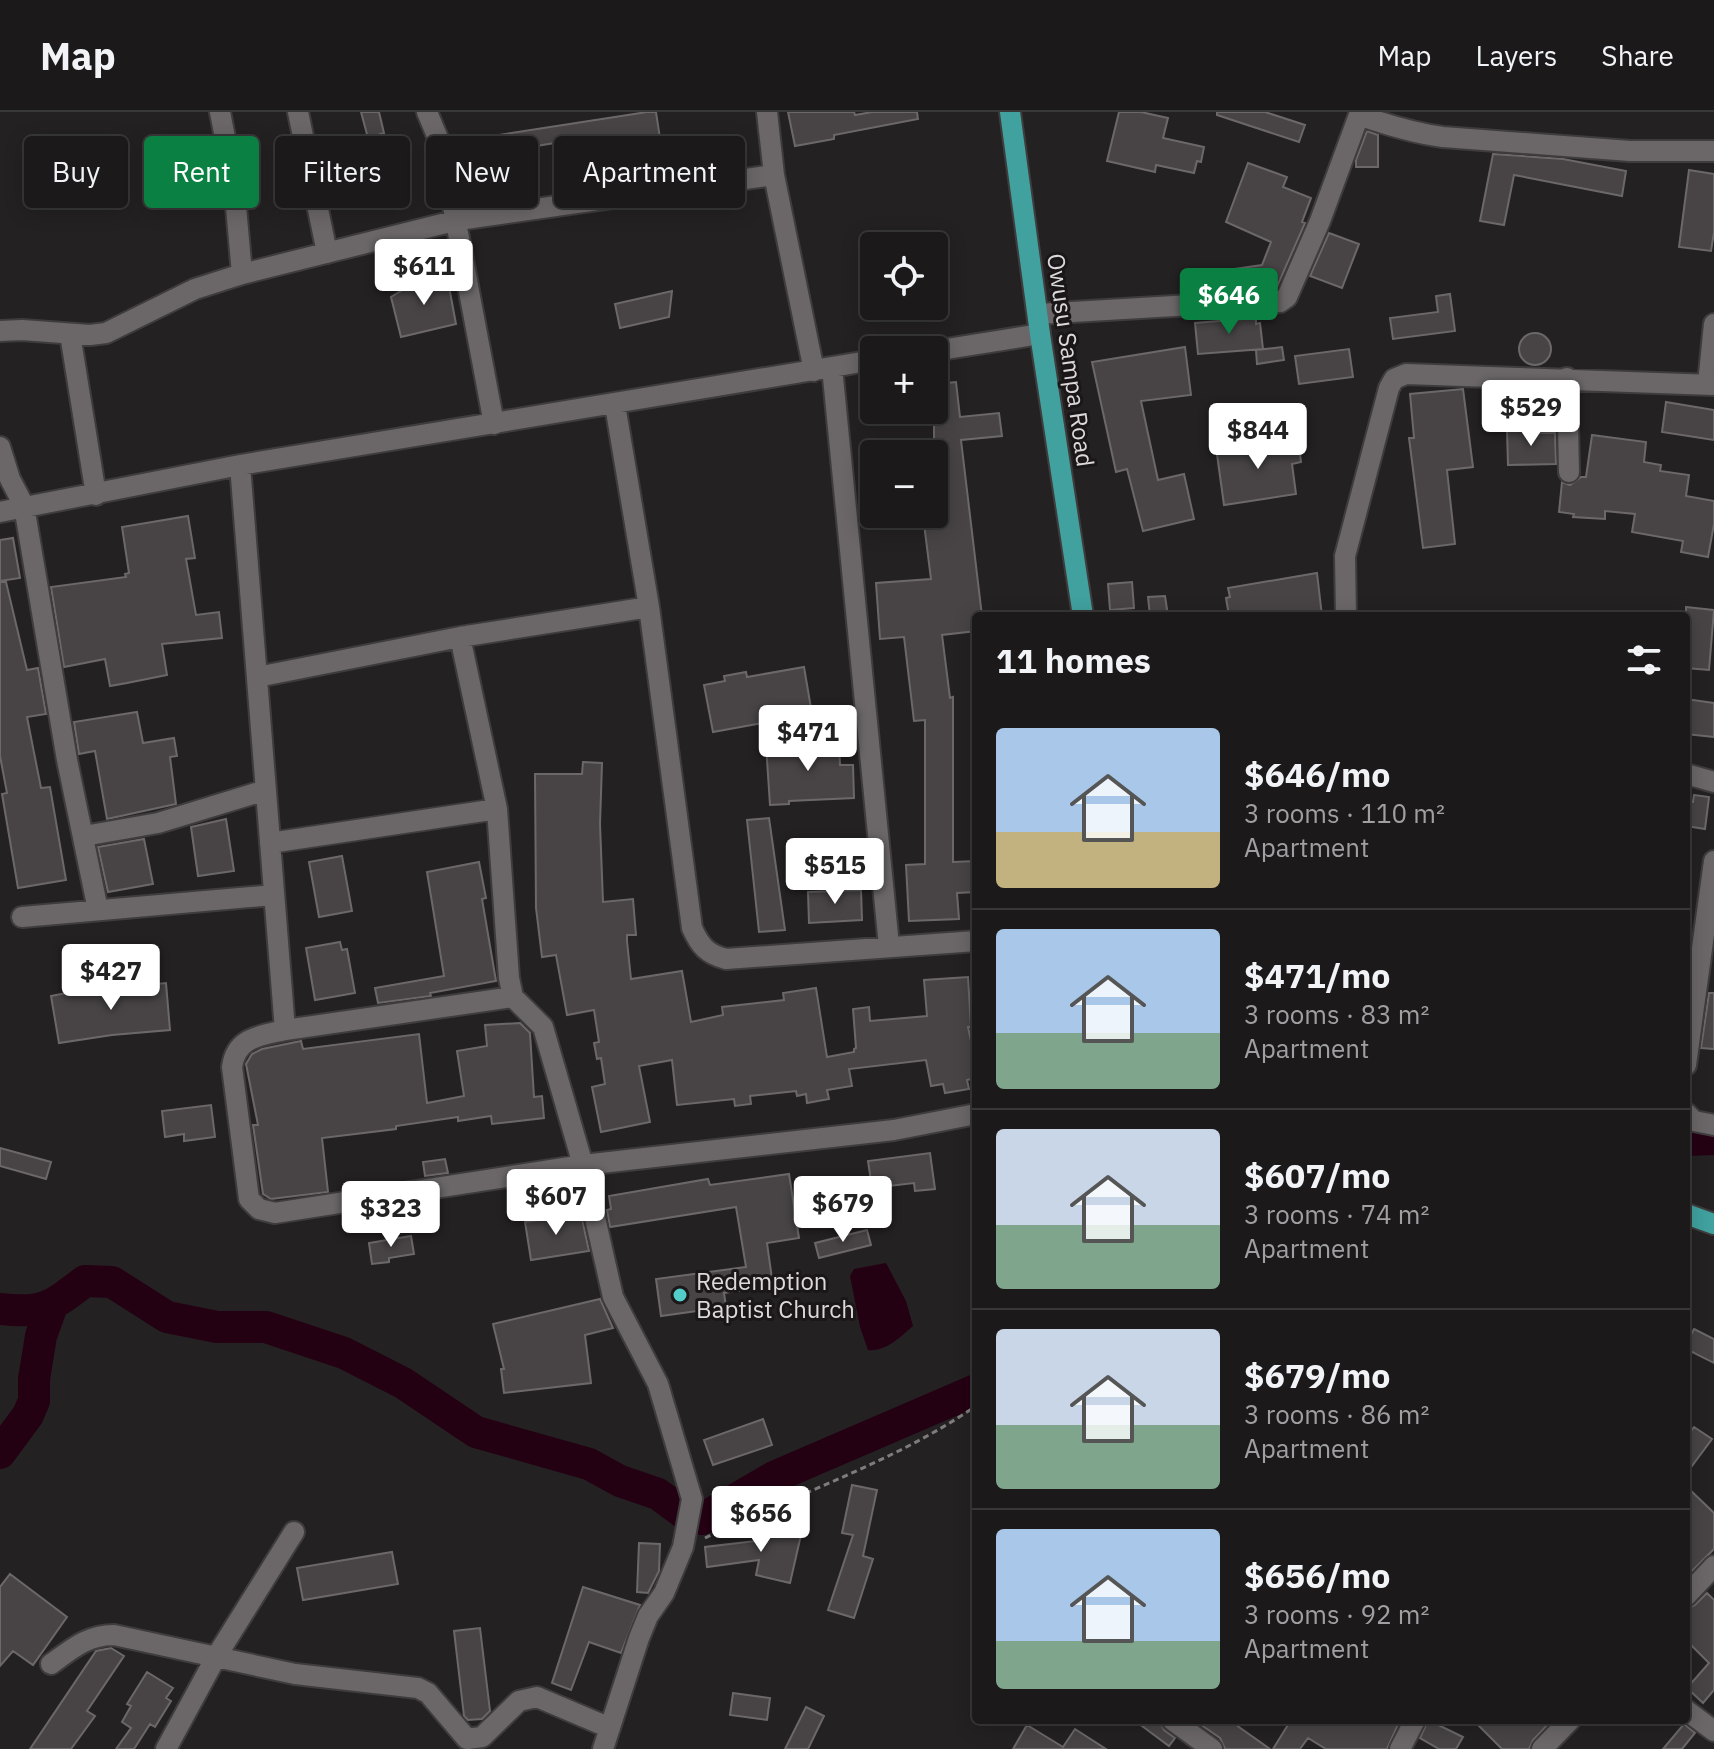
<!DOCTYPE html>
<html lang="en">
<head>
<meta charset="utf-8">
<style>
  body { margin:0; font-family:"IBM Plex Sans",sans-serif; background:#242223; color:#f1f3f6; height:100vh; display:flex; flex-direction:column; font-size:30px; white-space:nowrap }
  * { box-sizing:border-box; margin:0 }
  p { font-size:26px; color:#a0a0a2 }
  .icon { flex:none; width:44px; height:44px; fill:none; stroke:currentColor; stroke-width:2; stroke-linecap:round; stroke-linejoin:round }
  .map { position:relative; flex:1; overflow:hidden }
  .details { position:absolute; left:972px; top:500px; width:718px; height:1112px; display:flex; flex-direction:column; background:#1b191a; border-radius:8px; box-shadow:0 4px 20px #0003,0 0 0 2px #393839 }
  .details>* { flex:none }
  .guide { position:absolute; left:24px; top:24px; width:760px; height:72px; display:flex; gap:16px }
  .buttons { position:absolute; left:860px; top:120px; display:grid; gap:16px }
  .buttons a { display:grid; place-items:center; width:88px; height:88px; border-radius:8px; background:#1b191a; box-shadow:0 4px 20px #0003,0 0 0 2px #393839; font-size:40px }
  .price { position:absolute; translate:-50% -68px; padding:0 18px; border-radius:8px; background:#fff; color:#222; font-size:26px; line-height:52px; filter:drop-shadow(0 2px 4px #0008) }
  .price::after { content:''; position:absolute; left:50%; top:48px; width:24px; height:18px; margin-left:-12px; background:inherit; clip-path:polygon(0 0,100% 0,50% 100%) }
  .price.selected { background:#0b8043; color:#fff }
  ul { padding:0; list-style:none }
  li { display:flex; align-items:center; gap:24px; height:200px; padding:0 24px }
  li+li { border-top:2px solid #393839 }
  li span { display:grid; place-items:center; flex:none; width:224px; height:160px; border-radius:8px; color:#555 }
  li>.icon { margin-inline-start:auto }
  span .icon { width:96px; height:96px; fill:#fffc; stroke-width:1 }
  li b { font-size:34px }
  h2 { display:flex; justify-content:space-between; align-items:center; height:96px; padding:0 24px; font-size:34px }
  .chip { padding:0 28px; border-radius:8px; background:#1b191a; box-shadow:0 4px 20px #0003,0 0 0 2px #393839; font-size:28px; line-height:72px }
  .chip.selected { background:#0b8043; color:#fff }
  header { display:flex; align-items:center; gap:48px; box-sizing:border-box; height:112px; padding:0 40px; background:#1b191a; border-bottom:2px solid #393839 }
  header strong { font-size:38px }
  nav { display:flex; gap:44px; margin-inline-start:auto; font-size:28px }
  .map>svg:first-child { display:block }
</style>
</head>
<body>
<header>
<strong>Map</strong>
<nav><a>Map</a><a>Layers</a><a>Share</a></nav>
</header>
<div class="map">
<svg width="1714" height="1637" viewBox="0 0 1714 1637">
  <rect width="100%" height="100%" fill="#242122"/>
  <path fill="#240013" d="M 886,1151 L 906,1189 L 913,1214 C 900,1225 886,1240 868,1238 L 860,1215 L 850,1164 L 854,1157 Z"/>
  <g fill="none" stroke-linecap="round" stroke-linejoin="round">
    <path stroke="#240013" stroke-width="32" d="M 1686,1028 L 1714,1027
      M 0,1197 C 44,1202 51,1195 85,1169 L 112,1170 L 167,1205 L 217,1215 L 266,1215 L 344,1241 L 403,1271 L 476,1320 L 589,1352 L 620,1369 L 658,1382 L 685,1402
      M 0,1341 L 28,1303 L 34,1289 L 34,1267 L 41,1224 L 51,1196
      M 702,1407 L 774,1365 L 976,1278"/>
  </g>
  <path fill="#484446" stroke="#6c686a" stroke-width="2" d="M 361,0 L 379,0 L 384,21 L 368,26 Z
    M 647,0 L 656,0 L 663,46 L 611,54 L 608,32 L 568,38 L 567,29 L 512,38 L 518,76 L 464,84 L 454,30 Z
    M 788,0 L 854,0 L 855,3 L 872,0 L 917,0 L 918,7 L 834,23 L 834,27 L 795,34 Z
    M 1119,0 L 1141,0 L 1168,6 L 1163,26 L 1204,35 L 1201,50 L 1197,49 L 1194,61 L 1156,53 L 1155,60 L 1107,49 Z
    M 1217,0 L 1265,0 L 1305,13 L 1299,30 L 1217,3 Z
    M 1367,19 L 1378,23 L 1378,55 L 1356,55 L 1356,48 Z
    M 1493,42 L 1563,47 L 1626,59 L 1622,84 L 1514,63 L 1504,113 L 1480,109 Z
    M 1248,51 L 1287,65 L 1283,75 L 1311,86 L 1302,110 L 1305,111 L 1276,177 L 1242,164 L 1244,177 L 1195,180 L 1192,163 L 1262,153 L 1271,130 L 1226,110 Z
    M 1689,58 L 1714,62 L 1714,120 L 1711,139 L 1679,135 Z
    M 1329,121 L 1359,132 L 1342,176 L 1310,164 Z
    M 424,165 L 448,169 L 456,212 L 401,225 L 391,185 Z
    M 672,179 L 669,205 L 620,216 L 615,192 Z
    M 1450,182 L 1455,219 L 1393,227 L 1390,206 L 1438,200 L 1436,184 Z
    M 1256,206 L 1256,212 L 1260,211 L 1263,237 L 1198,242 L 1195,211 Z
    M1519 237a16 16 0 1 1 32 0a16 16 0 1 1-32 0Z
    M 1185,235 L 1191,283 L 1141,289 L 1158,368 L 1184,362 L 1194,407 L 1143,419 L 1127,357 L 1116,360 L 1092,250 Z
    M 1282,235 L 1284,248 L 1257,252 L 1256,238 Z
    M 1349,237 L 1353,265 L 1299,272 L 1295,244 Z
    M 956,270 L 960,305 L 999,301 L 1002,324 L 961,328 L 982,504 L 976,504 L 976,519 L 942,523 L 950,586 L 953,585 L 953,750 L 976,749 L 976,780 L 957,781 L 959,807 L 909,809 L 906,753 L 925,752 L 925,608 L 914,609 L 904,525 L 880,527 L 876,471 L 931,467 L 923,404 L 934,403 L 934,304 L 939,304 L 936,272 Z
    M 1463,277 L 1473,355 L 1447,358 L 1455,432 L 1423,436 L 1409,326 L 1414,326 L 1410,282 Z
    M 1666,290 L 1714,298 L 1714,328 L 1662,320 Z
    M 1507,317 L 1533,317 L 1534,321 L 1555,321 L 1556,352 L 1508,353 Z
    M 1592,323 L 1646,330 L 1644,350 L 1661,353 L 1660,359 L 1689,363 L 1686,384 L 1714,389 L 1714,412 L 1708,445 L 1681,440 L 1683,429 L 1632,420 L 1635,402 L 1605,399 L 1605,407 L 1573,405 L 1574,402 L 1559,400 L 1562,370 L 1570,373 L 1581,365 L 1586,365 Z
    M 1298,326 L 1301,350 L 1292,352 L 1296,382 L 1224,393 L 1216,335 L 1237,332 L 1237,335 Z
    M 188,404 L 195,446 L 186,447 L 196,503 L 219,500 L 222,526 L 162,532 L 167,563 L 127,571 L 110,574 L 105,547 L 64,555 L 51,475 L 126,465 L 125,462 L 129,461 L 122,415 Z
    M 13,426 L 20,466 L 0,469 L 0,428 Z
    M 1317,461 L 1322,504 L 1229,504 L 1226,486 L 1230,485 L 1228,476 Z
    M 0,470 L 6,470 L 27,558 L 38,556 L 46,602 L 27,605 L 41,676 L 50,675 L 66,768 L 18,776 L 2,682 L 7,681 L 0,644 Z
    M 1132,470 L 1134,496 L 1110,498 L 1108,472 Z
    M 1165,484 L 1168,504 L 1150,504 L 1148,485 Z
    M 1686,495 L 1714,498 L 1709,558 L 1686,556 Z
    M 804,555 L 812,602 L 713,620 L 704,573 L 725,569 L 724,564 L 746,560 L 747,565 Z
    M 1686,587 L 1714,591 L 1714,625 L 1686,622 Z
    M 137,600 L 143,631 L 174,626 L 177,644 L 170,645 L 176,692 L 107,707 L 95,639 L 79,642 L 74,610 Z
    M 839,631 L 840,653 L 853,653 L 854,686 L 789,689 L 789,692 L 770,693 L 766,633 Z
    M 583,650 L 602,651 L 600,712 L 603,790 L 633,787 L 636,823 L 627,823 L 627,829 L 631,867 L 682,859 L 691,910 L 723,903 L 722,895 L 784,888 L 783,881 L 816,876 L 827,945 L 854,940 L 854,937 L 856,936 L 853,897 L 869,895 L 870,909 L 927,904 L 924,868 L 968,865 L 971,915 L 968,915 L 976,953 L 976,966 L 967,968 L 969,977 L 945,981 L 943,972 L 931,974 L 926,948 L 849,957 L 852,974 L 827,978 L 829,987 L 807,991 L 806,982 L 797,984 L 796,979 L 750,984 L 751,992 L 735,994 L 734,987 L 677,993 L 672,948 L 639,954 L 650,1010 L 601,1020 L 592,975 L 605,972 L 601,946 L 597,947 L 594,931 L 599,930 L 594,898 L 567,903 L 556,843 L 542,845 L 536,796 L 535,662 L 582,662 Z
    M 1694,683 L 1709,685 L 1705,717 L 1686,714 L 1686,690 L 1693,690 Z
    M 769,706 L 785,818 L 759,820 L 747,708 Z
    M 226,707 L 234,759 L 198,764 L 191,715 Z
    M 144,727 L 153,772 L 108,780 L 98,735 Z
    M 342,744 L 352,799 L 319,805 L 309,750 Z
    M 479,750 L 486,786 L 482,787 L 496,869 L 430,881 L 431,884 L 378,891 L 375,876 L 444,864 L 427,760 Z
    M 861,778 L 862,808 L 809,811 L 808,780 Z
    M 340,830 L 342,838 L 347,837 L 355,881 L 315,888 L 306,836 Z
    M 166,871 L 170,918 L 112,923 L 59,931 L 51,884 L 101,874 L 102,877 Z
    M 1709,881 L 1714,881 L 1714,937 L 1701,936 Z
    M 520,911 L 530,921 L 534,985 L 542,984 L 544,1006 L 492,1012 L 491,1004 L 458,1009 L 458,1005 L 396,1014 L 396,1017 L 322,1026 L 328,1080 L 271,1087 L 263,1082 L 253,1013 L 258,1013 L 246,952 L 252,942 L 262,937 L 301,929 L 303,937 L 419,922 L 427,991 L 464,984 L 457,939 L 487,934 L 485,913 Z
    M 211,993 L 215,1025 L 184,1029 L 184,1022 L 165,1025 L 162,999 Z
    M 0,1036 L 51,1050 L 46,1067 L 0,1054 Z
    M 930,1041 L 935,1077 L 915,1079 L 914,1071 L 872,1076 L 868,1049 Z
    M 445,1047 L 448,1061 L 425,1064 L 423,1050 Z
    M 789,1062 L 799,1126 L 767,1131 L 773,1174 L 724,1181 L 726,1195 L 661,1204 L 656,1167 L 746,1155 L 736,1095 L 610,1115 L 607,1098 L 611,1097 L 609,1084 L 708,1067 L 710,1073 Z
    M 581,1102 L 589,1139 L 531,1148 L 525,1110 Z
    M 867,1118 L 871,1133 L 819,1146 L 815,1131 Z
    M 411,1124 L 414,1142 L 389,1146 L 389,1150 L 372,1152 L 369,1131 Z
    M 600,1187 L 613,1216 L 585,1223 L 591,1271 L 504,1281 L 501,1257 L 504,1257 L 493,1212 Z
    M 1694,1217 L 1714,1227 L 1714,1251 L 1686,1237 L 1686,1218 L 1692,1221 Z
    M 763,1307 L 772,1333 L 713,1353 L 704,1328 Z
    M 1694,1315 L 1712,1327 L 1686,1362 L 1686,1326 Z
    M 852,1373 L 877,1378 L 863,1444 L 873,1447 L 854,1506 L 828,1498 L 853,1423 L 842,1421 Z
    M 1686,1374 L 1714,1401 L 1714,1437 L 1686,1465 Z
    M 767,1414 L 801,1423 L 790,1471 L 756,1463 L 759,1448 L 707,1455 L 705,1435 L 764,1428 Z
    M 639,1431 L 660,1432 L 659,1459 L 648,1481 L 637,1480 Z
    M 392,1440 L 398,1472 L 303,1488 L 297,1456 Z
    M 10,1462 L 67,1505 L 33,1553 L 13,1539 L 0,1554 L 0,1475 Z
    M 583,1475 L 640,1493 L 621,1541 L 589,1530 L 571,1578 L 552,1571 Z
    M 1707,1481 L 1714,1488 L 1714,1578 L 1703,1591 L 1687,1576 L 1709,1551 L 1686,1528 L 1686,1497 L 1695,1493 Z
    M 480,1516 L 490,1599 L 482,1607 L 468,1608 L 464,1604 L 454,1519 Z
    M 111,1536 L 124,1544 L 87,1599 L 95,1604 L 71,1637 L 30,1637 L 96,1539 Z
    M 147,1560 L 173,1576 L 166,1586 L 171,1589 L 155,1615 L 150,1612 L 134,1637 L 116,1637 L 131,1616 L 122,1610 L 131,1594 L 127,1592 Z
    M 733,1581 L 770,1586 L 767,1608 L 730,1603 Z
    M 806,1595 L 824,1604 L 808,1637 L 785,1637 Z
    M 1134,1608 L 1159,1608 L 1164,1618 L 1175,1626 L 1169,1634 Z
    M 1194,1608 L 1229,1608 L 1270,1637 L 1225,1637 L 1220,1626 Z
    M 1291,1608 L 1400,1608 L 1387,1637 L 1326,1637 L 1308,1626 L 1300,1637 L 1273,1637 Z
    M 1428,1608 L 1463,1625 L 1456,1637 L 1439,1637 L 1420,1626 Z
    M 1473,1608 L 1552,1608 L 1533,1628 L 1529,1637 L 1502,1637 Z
    M 1684,1612 L 1695,1621 L 1682,1637 L 1663,1637 Z
    M 1027,1613 L 1063,1635 L 1075,1617 L 1106,1637 L 1013,1637 Z"/>
  <g fill="none" stroke-linecap="round" stroke-linejoin="round">
    <g stroke="#3f3c3d" stroke-width="24">
      <path id="minor" d="M 220,0 L 234,72 L 242,162
        M 298,0 L 327,141
        M 427,0 L 442,36 L 494,312
        M 767,0 L 774,63
        M 1361,0 L 1359,3 C 1387,13 1413,21 1443,25 L 1630,39 L 1714,39
        M 1038,202 L 1243,190 L 1280,190 L 1287,185 L 1320,109 L 1359,3
        M 0,219 L 22,218 L 90,223 L 106,221 L 195,177 L 242,162 L 458,108 L 774,63 L 814,259
        M 70,222 L 96,383
        M 934,239 L 1040,222
        M 832,255 L 889,834
        M 1567,266 L 1569,360
        M 1708,272 L 1714,212
        M 615,293 L 649,495 L 692,816 C 700,834 707,842 726,847 L 976,829
        M 0,335 L 10,367 L 24,394 L 67,648 L 98,798
        M 240,353 L 285,918
        M 0,400 L 240,353 L 874,248
        M 1346,504 L 1345,444 L 1389,276 L 1394,267 L 1406,262 L 1714,273
        M 460,525 L 497,697 L 509,866 L 513,885 L 543,915 L 583,1053 L 613,1185 L 658,1272 L 692,1387 L 683,1435 L 664,1481 L 648,1504 L 639,1526 L 603,1637
        M 257,565 L 460,525 L 649,495
        M 1686,662 L 1714,670
        M 84,724 L 158,711 L 266,678
        M 270,731 L 497,697
        M 22,805 L 274,783
        M 513,885 L 285,918 C 260,924 236,925 232,955 L 249,1087 L 259,1097 L 275,1101 L 583,1053 L 894,1018 L 976,1002
        M 1686,953 L 1714,749
        M 1686,1001 L 1694,1009 L 1714,1013
        M 1686,1484 L 1714,1454
        M 51,1552 C 72,1537 87,1523 114,1523 L 295,1562 L 418,1576 L 428,1581 L 467,1627 L 482,1625 L 519,1589 L 537,1585 L 610,1616
        M 1686,1598 L 1714,1619
        M 1172,1608 L 1212,1637
        M 166,1637 L 216,1545 L 294,1420
        M 1400,1637 L 1415,1608
        M 1542,1637 L 1570,1608"/>
    </g>
    <g stroke="#3f3c3d" stroke-width="24">
      <path id="major" d="M 1010,0 L 1040,222 L 1083,504
        M 1686,1102 L 1714,1112"/>
    </g>
    <path stroke="#7f7c7d" stroke-width="3" stroke-dasharray="6 4" stroke-linecap="butt" d="M 705,1426 C 795,1382 893,1351 976,1294"/>
    <use href="#minor" stroke="#6b6768" stroke-width="20"/>
    <use href="#major" stroke="#40a19e" stroke-width="20"/>
  </g>
  <circle fill="#53cdc9" stroke="#1b1719" stroke-width="3" cx="680" cy="1183" r="8"/>
  <g text-anchor="middle" dominant-baseline="central" stroke-width="6" stroke-linejoin="round" paint-order="stroke">
    <g font-size="24" fill="#dcd9da" stroke="#1b1719">
      <text transform="translate(1071 248) rotate(82)">Owusu Sampa Road</text>
    </g>
    <g font-size="24" fill="#dcd9da" stroke="#1b1719" text-anchor="start">
      <text x="696" y="1169">Redemption<tspan x="696" dy="28">Baptist Church</tspan></text>
    </g>
  </g>
</svg>
<div class="buttons">
<a><svg class="icon" aria-label="locate" viewBox="0 0 24 24"><circle cx="12" cy="12" r="6"/><path d="M12 2v4M12 18v4M2 12h4M18 12h4"/></svg></a>
<a>+</a>
<a>−</a>
</div>
<b class="price" style="left:424px;top:195px">$611</b>
<b class="price selected" style="left:1229px;top:224px">$646</b>
<b class="price" style="left:1531px;top:336px">$529</b>
<b class="price" style="left:1258px;top:359px">$844</b>
<b class="price" style="left:808px;top:661px">$471</b>
<b class="price" style="left:835px;top:794px">$515</b>
<b class="price" style="left:111px;top:900px">$427</b>
<b class="price" style="left:556px;top:1125px">$607</b>
<b class="price" style="left:843px;top:1132px">$679</b>
<b class="price" style="left:391px;top:1137px">$323</b>
<b class="price" style="left:761px;top:1442px">$656</b>
<div class="guide">
<a class="chip">Buy</a>
<a class="chip selected">Rent</a>
<a class="chip">Filters</a>
<a class="chip">New</a>
<a class="chip">Apartment</a>
</div>
<section class="details">
<h2>11 homes<svg class="icon" aria-label="filters" viewBox="0 0 24 24"><path d="M4 7h16M4 17h16"/><circle cx="9" cy="7" r="2"/><circle cx="15" cy="17" r="2"/></svg></h2>
<ul>
<li><span style="background:linear-gradient(#a9c7e8 65%,#c2b280 0)"><svg class="icon" aria-label="home" viewBox="0 0 24 24"><path d="M3 11l9-7 9 7M6 9v11h12V9"/></svg></span><div><b>$646/mo</b><p>3 rooms · 110 m²</p><p>Apartment</p></div></li>
<li><span style="background:linear-gradient(#a9c7e8 65%,#7fa58c 0)"><svg class="icon" aria-label="home" viewBox="0 0 24 24"><path d="M3 11l9-7 9 7M6 9v11h12V9"/></svg></span><div><b>$471/mo</b><p>3 rooms · 83 m²</p><p>Apartment</p></div></li>
<li><span style="background:linear-gradient(#c9d6e8 60%,#7fa58c 0)"><svg class="icon" aria-label="home" viewBox="0 0 24 24"><path d="M3 11l9-7 9 7M6 9v11h12V9"/></svg></span><div><b>$607/mo</b><p>3 rooms · 74 m²</p><p>Apartment</p></div></li>
<li><span style="background:linear-gradient(#c9d6e8 60%,#7fa58c 0)"><svg class="icon" aria-label="home" viewBox="0 0 24 24"><path d="M3 11l9-7 9 7M6 9v11h12V9"/></svg></span><div><b>$679/mo</b><p>3 rooms · 86 m²</p><p>Apartment</p></div></li>
<li><span style="background:linear-gradient(#a9c7e8 70%,#7fa58c 0)"><svg class="icon" aria-label="home" viewBox="0 0 24 24"><path d="M3 11l9-7 9 7M6 9v11h12V9"/></svg></span><div><b>$656/mo</b><p>3 rooms · 92 m²</p><p>Apartment</p></div></li>
</ul>
</section>
</div>
</body>
</html>
